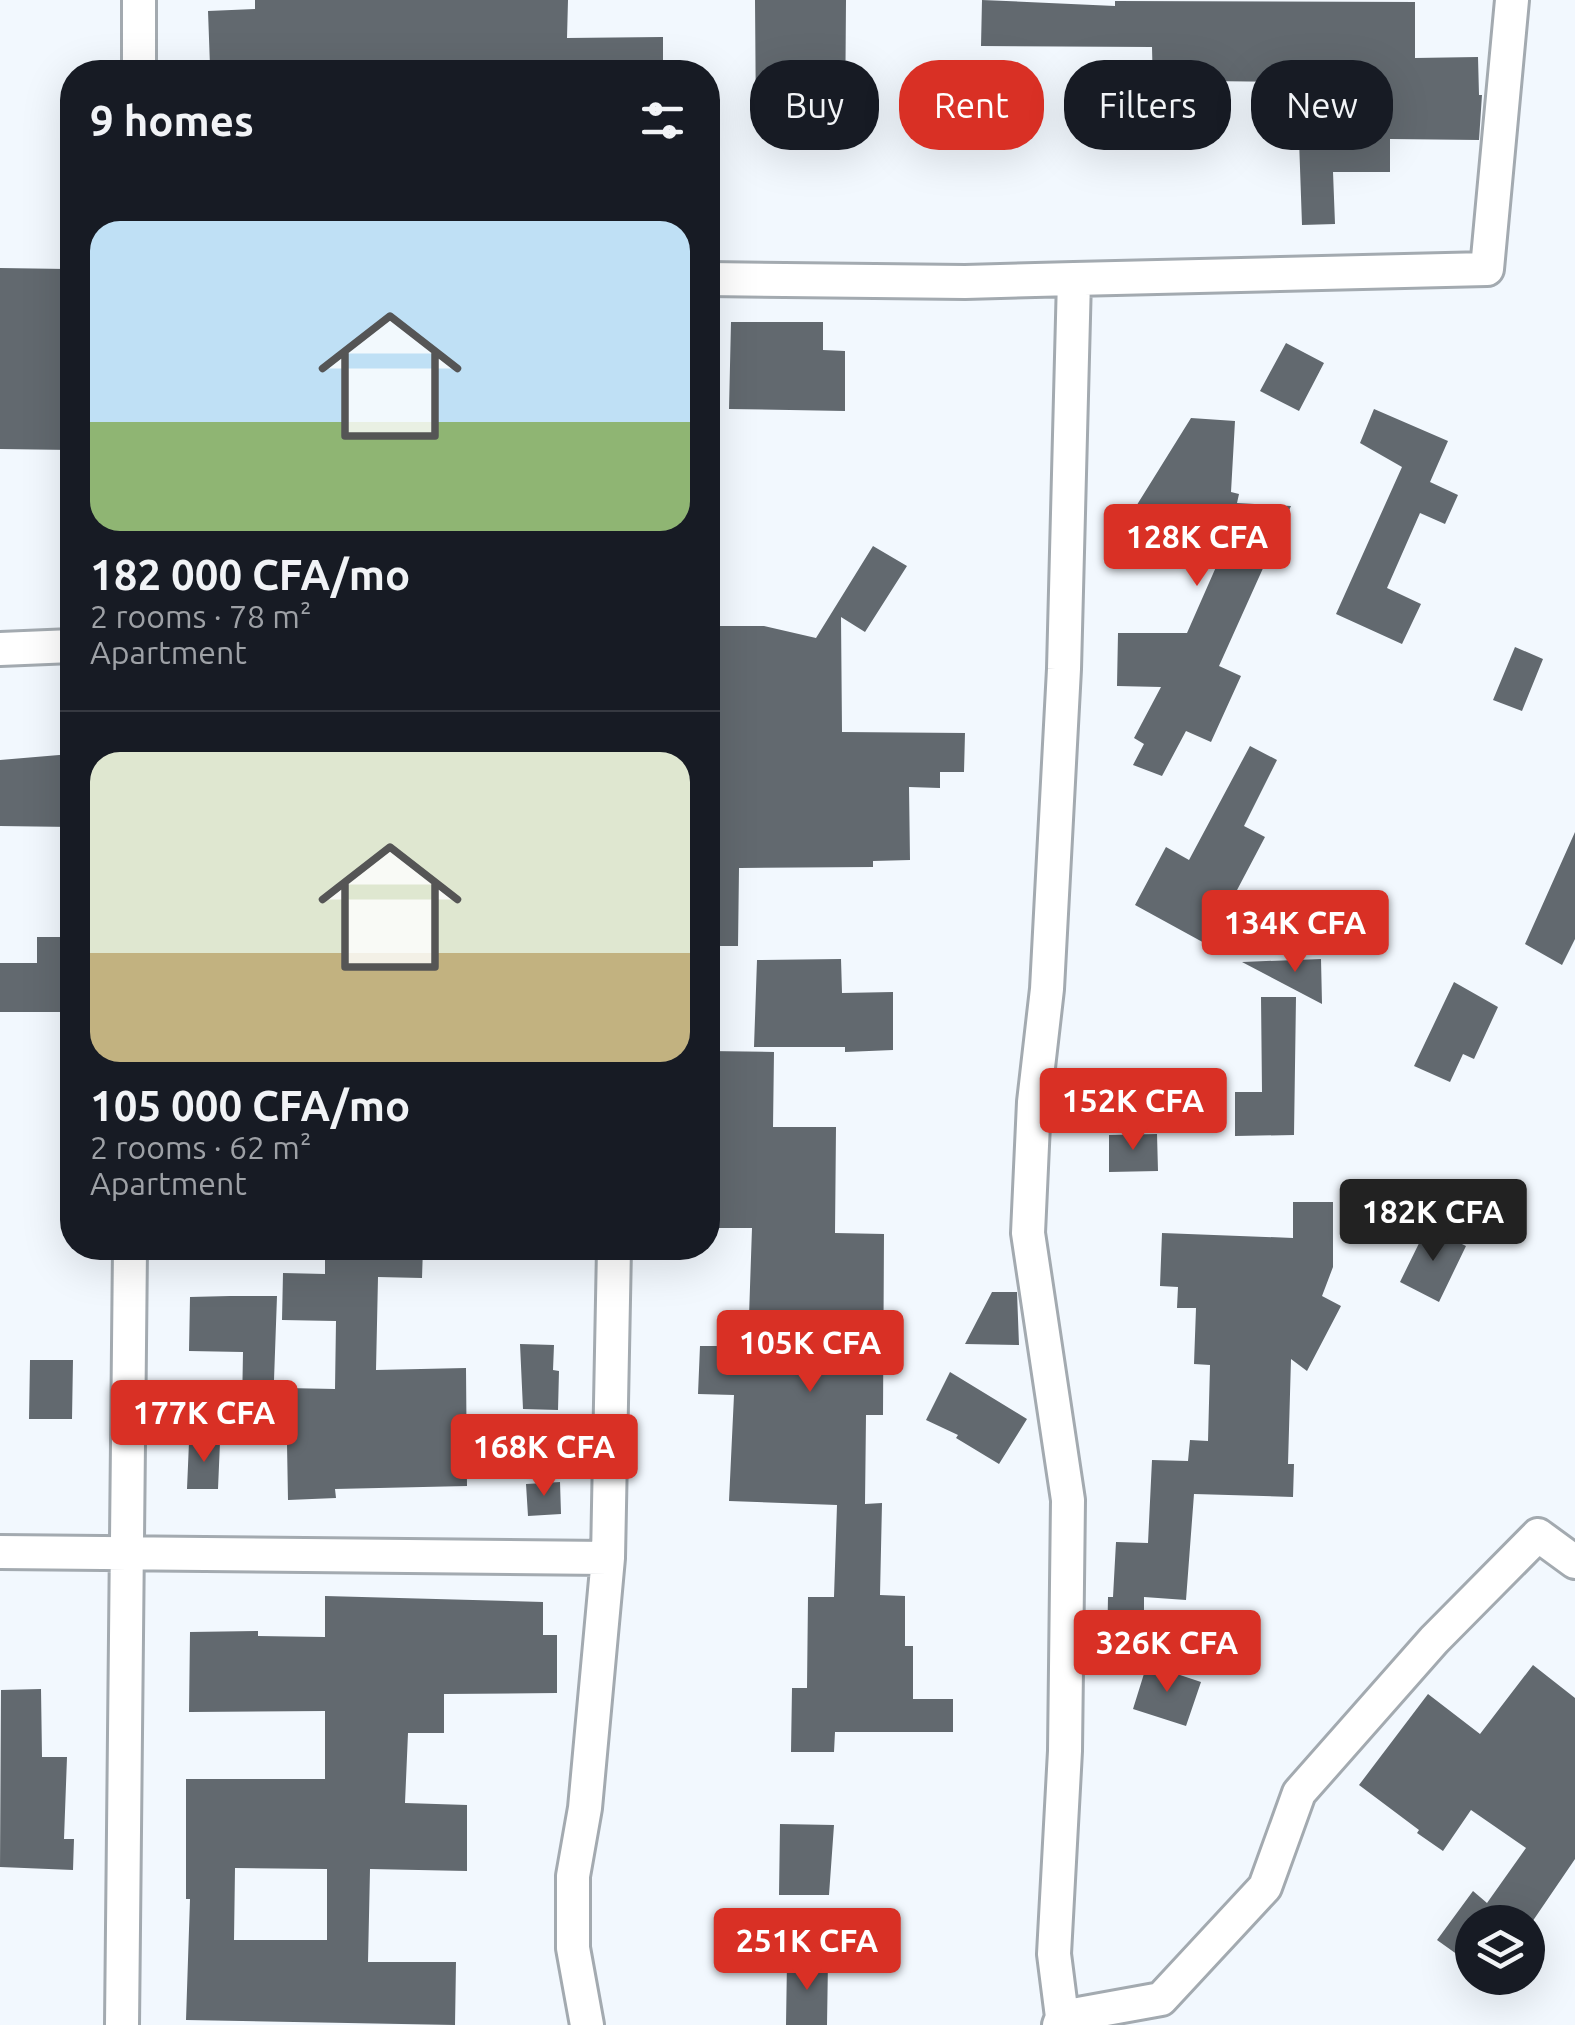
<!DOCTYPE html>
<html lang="en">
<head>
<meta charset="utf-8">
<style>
  body { margin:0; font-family:Ubuntu,sans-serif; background:#20242c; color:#f1f3f6; height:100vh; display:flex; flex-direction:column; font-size:38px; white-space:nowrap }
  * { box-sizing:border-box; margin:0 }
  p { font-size:32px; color:#9ea1a6 }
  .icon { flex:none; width:55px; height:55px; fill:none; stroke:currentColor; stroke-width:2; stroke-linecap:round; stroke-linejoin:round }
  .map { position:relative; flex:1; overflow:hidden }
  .panel { position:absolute; left:60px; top:60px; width:660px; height:1200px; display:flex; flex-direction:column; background:#171b24; border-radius:40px; box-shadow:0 10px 40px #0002 }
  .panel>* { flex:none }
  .banner { position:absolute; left:750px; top:60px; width:675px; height:90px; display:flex; gap:20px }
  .buttons { position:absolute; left:1455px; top:1905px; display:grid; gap:20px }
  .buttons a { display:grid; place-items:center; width:90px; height:90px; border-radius:50%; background:#171b24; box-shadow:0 10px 40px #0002; font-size:50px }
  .price { position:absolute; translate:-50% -85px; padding:0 22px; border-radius:10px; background:#d93025; color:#fff; font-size:32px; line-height:65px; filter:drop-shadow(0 2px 5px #0008) }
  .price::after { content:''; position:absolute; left:50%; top:60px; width:30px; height:22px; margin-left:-15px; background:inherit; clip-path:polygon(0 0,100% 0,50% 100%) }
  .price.selected { background:#222; color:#fff }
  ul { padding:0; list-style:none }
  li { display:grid; align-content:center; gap:20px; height:530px; padding:0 30px }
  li+li { border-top:2px solid #363941 }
  li span { display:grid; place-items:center; height:310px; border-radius:30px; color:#555 }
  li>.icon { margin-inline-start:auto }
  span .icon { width:180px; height:180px; fill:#fffc; stroke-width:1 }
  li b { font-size:42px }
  h2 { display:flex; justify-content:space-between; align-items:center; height:120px; padding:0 30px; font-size:42px }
  .chip { padding:0 35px; border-radius:40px; background:#171b24; box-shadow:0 10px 40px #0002; font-size:35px; line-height:90px }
  .chip.selected { background:#d93025; color:#fff }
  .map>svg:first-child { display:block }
</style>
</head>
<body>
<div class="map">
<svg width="1575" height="2025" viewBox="0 0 1575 2025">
  <rect width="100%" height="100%" fill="#f2f8fe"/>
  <path fill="#62696f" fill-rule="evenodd" d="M 255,0 L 568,0 L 567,38 L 663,37 L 663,72 L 253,72 L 253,65 L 210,66 L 208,11 L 255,9 Z
    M 755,0 L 846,0 L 845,129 L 756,129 Z
    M 982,0 L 1115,6 L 1115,1 L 1415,2 L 1415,58 L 1478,57 L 1479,95 L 1482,95 L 1479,140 L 1390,139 L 1390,172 L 1333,172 L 1335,224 L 1302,225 L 1297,82 L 1206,81 L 1206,89 L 1153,90 L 1152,47 L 981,46 Z
    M 0,268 L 67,269 L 65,369 L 72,369 L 71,450 L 0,449 Z
    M 731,322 L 823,322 L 823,350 L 845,351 L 845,411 L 729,409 Z
    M 1286,343 L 1324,363 L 1299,411 L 1260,391 Z
    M 1374,409 L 1448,441 L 1430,482 L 1458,495 L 1445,524 L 1420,513 L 1387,588 L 1421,604 L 1402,644 L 1336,614 L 1402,467 L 1360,443 Z
    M 1191,418 L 1235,421 L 1231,492 L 1239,494 L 1237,503 L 1291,506 L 1219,666 L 1241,676 L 1211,742 L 1186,731 L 1162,776 L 1133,765 L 1144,744 L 1134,738 L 1161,687 L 1117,686 L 1118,633 L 1187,633 L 1216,567 L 1130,516 Z
    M 873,546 L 907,566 L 865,632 L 841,617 L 842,732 L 965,733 L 964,772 L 940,772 L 940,788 L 909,787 L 910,860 L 873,861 L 873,867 L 739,868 L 738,946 L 711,946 L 708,842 L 718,842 L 717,725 L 708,725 L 708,626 L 764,626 L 816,638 Z
    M 1515,647 L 1543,659 L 1522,711 L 1493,700 Z
    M 1250,746 L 1277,760 L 1244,826 L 1265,837 L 1208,945 L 1135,905 L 1166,847 L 1189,860 Z
    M 71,754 L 72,827 L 0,826 L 0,760 Z
    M 1575,832 L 1575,939 L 1562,965 L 1525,944 Z
    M 37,937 L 72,937 L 72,1012 L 0,1012 L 0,963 L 37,963 Z
    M 841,959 L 842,993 L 893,992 L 893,1050 L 845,1052 L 845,1047 L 754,1047 L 757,960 Z
    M 1321,959 L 1322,1004 L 1242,962 Z
    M 1454,982 L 1498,1007 L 1474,1059 L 1463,1054 L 1450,1082 L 1414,1066 Z
    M 1261,997 L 1296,997 L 1294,1135 L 1235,1136 L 1235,1092 L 1262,1092 Z
    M 708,1051 L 774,1052 L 773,1127 L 836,1127 L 835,1233 L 884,1234 L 883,1415 L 866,1415 L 865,1504 L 882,1503 L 880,1595 L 905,1596 L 905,1646 L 913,1646 L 913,1699 L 953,1699 L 953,1732 L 835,1732 L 834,1752 L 791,1752 L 792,1688 L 807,1688 L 808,1597 L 834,1597 L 837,1505 L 729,1501 L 734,1395 L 698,1394 L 700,1346 L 748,1346 L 752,1228 L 708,1228 Z
    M 1157,1134 L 1158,1171 L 1109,1172 L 1109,1135 Z
    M 1293,1202 L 1333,1202 L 1333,1267 L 1322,1296 L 1341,1306 L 1307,1371 L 1291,1359 L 1288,1464 L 1294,1464 L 1293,1497 L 1194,1494 L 1186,1600 L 1144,1597 L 1144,1663 L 1107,1650 L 1108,1597 L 1113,1597 L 1116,1542 L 1148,1543 L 1152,1460 L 1188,1461 L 1190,1440 L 1208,1441 L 1210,1365 L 1194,1364 L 1196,1308 L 1177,1308 L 1178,1287 L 1160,1286 L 1162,1233 L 1293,1238 Z
    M 1427,1227 L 1466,1246 L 1439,1302 L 1400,1282 Z
    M 325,1248 L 423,1248 L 422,1278 L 378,1277 L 376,1370 L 466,1368 L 467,1486 L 335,1489 L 336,1498 L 288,1500 L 286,1388 L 335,1389 L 336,1321 L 282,1320 L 283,1273 L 325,1274 Z
    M 992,1292 L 1017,1292 L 1019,1345 L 965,1344 Z
    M 230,1296 L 277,1296 L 273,1408 L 242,1407 L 243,1352 L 189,1351 L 190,1297 Z
    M 520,1344 L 554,1345 L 553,1370 L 559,1371 L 558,1410 L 523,1409 Z
    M 30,1360 L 73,1360 L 72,1419 L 29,1419 Z
    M 950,1372 L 1027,1419 L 999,1464 L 956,1438 L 958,1435 L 926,1420 Z
    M 189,1442 L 220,1442 L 218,1489 L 187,1489 Z
    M 560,1482 L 561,1514 L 528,1516 L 526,1484 Z
    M 325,1596 L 543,1602 L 543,1635 L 557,1635 L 557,1693 L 444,1694 L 444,1733 L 408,1733 L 405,1803 L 467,1805 L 467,1871 L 370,1869 L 368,1962 L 456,1962 L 455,2025 L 186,2020 L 190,1899 L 186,1899 L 186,1779 L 325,1779 L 325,1711 L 189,1712 L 190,1632 L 258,1631 L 258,1636 L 325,1637 ZM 235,1868 L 327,1869 L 327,1940 L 234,1940 Z
    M 1147,1664 L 1201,1682 L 1186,1726 L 1133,1709 Z
    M 1533,1665 L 1575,1698 L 1575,1859 L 1528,1928 L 1528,1922 L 1472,1922 L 1472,1965 L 1437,1940 L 1473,1891 L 1487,1903 L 1526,1848 L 1471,1810 L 1443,1851 L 1417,1833 L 1419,1830 L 1359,1785 L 1428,1694 L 1480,1734 Z
    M 41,1689 L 42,1757 L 67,1757 L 64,1839 L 74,1839 L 73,1870 L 0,1867 L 1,1690 Z
    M 780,1824 L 834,1825 L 829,1895 L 779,1895 Z
    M 787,1961 L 828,1961 L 827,2025 L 786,2025 Z"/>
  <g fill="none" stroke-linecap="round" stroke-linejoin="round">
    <g stroke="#a3aab0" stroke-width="38">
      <path id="minor" d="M 139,72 L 139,0
        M 708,279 L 965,282 L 1074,279
        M 0,649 L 72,646
        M 0,1552 L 608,1558
        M 1062,2017 L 1161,1999 L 1265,1887 L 1299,1793 L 1434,1640 L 1538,1535 L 1575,1562
        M 122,2025 L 130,1248
        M 587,2025 L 573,1948 L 573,1876 L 585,1808 L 608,1558 L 614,1248
        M 1059,2025 L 1062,2017 L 1054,1954 L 1065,1751 L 1068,1500 L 1028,1233 L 1034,1102 L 1047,989 L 1064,669 L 1074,279 L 1487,269 L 1512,0"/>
    </g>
    <use href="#minor" stroke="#fff" stroke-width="32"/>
  </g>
</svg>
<div class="buttons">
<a><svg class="icon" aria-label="layers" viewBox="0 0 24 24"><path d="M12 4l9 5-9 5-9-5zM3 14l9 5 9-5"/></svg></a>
</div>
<b class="price" style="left:1197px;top:589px">128K CFA</b>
<b class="price" style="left:1295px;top:975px">134K CFA</b>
<b class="price" style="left:1133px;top:1153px">152K CFA</b>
<b class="price selected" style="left:1433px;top:1264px">182K CFA</b>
<b class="price" style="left:810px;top:1395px">105K CFA</b>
<b class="price" style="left:204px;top:1465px">177K CFA</b>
<b class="price" style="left:544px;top:1499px">168K CFA</b>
<b class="price" style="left:1167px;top:1695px">326K CFA</b>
<b class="price" style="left:807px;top:1993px">251K CFA</b>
<div class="banner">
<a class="chip">Buy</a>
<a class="chip selected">Rent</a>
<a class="chip">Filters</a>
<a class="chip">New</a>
</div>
<section class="panel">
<h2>9 homes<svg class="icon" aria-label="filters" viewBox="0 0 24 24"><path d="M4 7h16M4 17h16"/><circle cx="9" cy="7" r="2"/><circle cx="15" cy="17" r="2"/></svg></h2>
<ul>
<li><span style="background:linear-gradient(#bfe0f5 65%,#8fb573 0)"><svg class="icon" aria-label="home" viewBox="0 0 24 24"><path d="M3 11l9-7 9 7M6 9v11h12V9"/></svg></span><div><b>182 000 CFA/mo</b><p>2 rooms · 78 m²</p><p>Apartment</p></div></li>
<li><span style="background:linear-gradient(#dfe7d0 65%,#c2b280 0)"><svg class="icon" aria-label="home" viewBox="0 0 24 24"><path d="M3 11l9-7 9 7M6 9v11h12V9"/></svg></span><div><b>105 000 CFA/mo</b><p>2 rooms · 62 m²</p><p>Apartment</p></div></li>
</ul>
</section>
</div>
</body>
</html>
